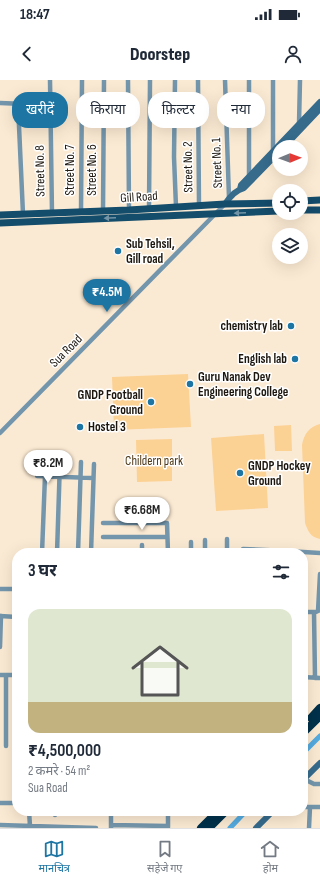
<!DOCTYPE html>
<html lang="hi">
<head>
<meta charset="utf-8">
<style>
  body { margin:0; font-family:"Sofia Sans Condensed","Noto Sans Devanagari",sans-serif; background:#f6f6f7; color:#1f2937; height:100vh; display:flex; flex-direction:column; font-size:15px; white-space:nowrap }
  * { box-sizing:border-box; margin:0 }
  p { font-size:13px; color:#747a83 }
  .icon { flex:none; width:22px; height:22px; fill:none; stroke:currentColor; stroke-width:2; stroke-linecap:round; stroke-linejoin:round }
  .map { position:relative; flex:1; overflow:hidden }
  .details { position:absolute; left:12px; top:468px; width:296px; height:268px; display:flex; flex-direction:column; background:#fff; border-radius:16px; box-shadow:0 4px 16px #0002 }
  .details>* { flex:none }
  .banner { position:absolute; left:12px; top:12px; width:296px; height:36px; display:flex; gap:8px }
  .needle { width:26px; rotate:89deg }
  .fabs { position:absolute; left:272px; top:60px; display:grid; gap:8px }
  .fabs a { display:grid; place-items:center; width:36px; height:36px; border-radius:50%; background:#fff; box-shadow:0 4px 16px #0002; font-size:20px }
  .price { position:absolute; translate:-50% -34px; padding:0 9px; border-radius:14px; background:#fff; color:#222; font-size:13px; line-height:26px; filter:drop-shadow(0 1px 2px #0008) }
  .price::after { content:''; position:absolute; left:50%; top:24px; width:12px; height:9px; margin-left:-6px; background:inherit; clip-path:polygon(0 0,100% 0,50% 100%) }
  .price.current { background:#1d75a4; color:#fff }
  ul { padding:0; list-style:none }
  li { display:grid; align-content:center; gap:8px; height:212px; padding:0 16px }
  li span { display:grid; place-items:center; height:124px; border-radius:12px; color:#555 }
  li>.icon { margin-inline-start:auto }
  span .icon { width:72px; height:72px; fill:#fffc; stroke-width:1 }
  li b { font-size:17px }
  h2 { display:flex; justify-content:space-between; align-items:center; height:48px; padding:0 16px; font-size:17px }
  .pill { padding:0 14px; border-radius:16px; background:#fff; box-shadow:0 4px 16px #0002; font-size:14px; line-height:36px }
  .pill.current { background:#1d75a4; color:#fff }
  .status { display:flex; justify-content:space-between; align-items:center; height:28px; padding:0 20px; background:#fff; direction:ltr }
  .status svg { height:11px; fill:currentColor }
  header { display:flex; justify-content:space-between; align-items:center; height:52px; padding:0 16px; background:#fff; font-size:18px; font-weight:800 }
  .tabs { display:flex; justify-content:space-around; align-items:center; height:56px; border-top:1px solid #e0e1e3; background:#fff; font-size:11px; color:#747a83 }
  .tabs a { display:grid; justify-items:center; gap:2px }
  .tabs .current { color:#1d75a4 }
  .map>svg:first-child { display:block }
</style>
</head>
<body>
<div class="status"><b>18:47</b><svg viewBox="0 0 49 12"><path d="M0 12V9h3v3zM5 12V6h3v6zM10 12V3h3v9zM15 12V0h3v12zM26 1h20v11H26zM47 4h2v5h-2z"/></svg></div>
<header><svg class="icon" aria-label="back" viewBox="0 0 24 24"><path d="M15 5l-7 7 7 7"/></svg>Doorstep<svg class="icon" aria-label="person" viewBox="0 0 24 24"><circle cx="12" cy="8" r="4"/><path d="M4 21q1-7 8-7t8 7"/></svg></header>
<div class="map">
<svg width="320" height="748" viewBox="0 0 320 748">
  <rect width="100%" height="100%" fill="#fbead3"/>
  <path fill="#fcd194" d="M 188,294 L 191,347 L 114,350 L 112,297 Z
    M 320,344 L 320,459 C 310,457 308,451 305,443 L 302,365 C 304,354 309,347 320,344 Z
    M 291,345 L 292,371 L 275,371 L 274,346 Z
    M 264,354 L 268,428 L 216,431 L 211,358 Z
    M 172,359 L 172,401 L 137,402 L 136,360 Z"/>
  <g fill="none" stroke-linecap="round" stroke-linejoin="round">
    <path stroke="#54aadf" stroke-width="5" d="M 303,673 L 320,656
      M 230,748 L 246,731"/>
    <path stroke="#7496ac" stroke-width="4.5" d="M 50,0 L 52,133
      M 128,0 L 129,130
      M 175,0 L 174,77 L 176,127
      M 198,0 L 199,126
      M 225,0 L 229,118
      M 249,0 L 249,96
      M 273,0 L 273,72
      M 0,23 L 25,24
      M 18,24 L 23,134
      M 299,44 L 300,0
      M 149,129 L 150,0
      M 103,131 L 104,0
      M 81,132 L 82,0
      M 0,353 L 225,124
      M 37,396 L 93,398
      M 103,443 L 167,443 L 168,473
      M 103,457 L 167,457
      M 205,460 L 205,472 L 227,473
      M 243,469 L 287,471 L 287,473
      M 287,471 L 320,473
      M 42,473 L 45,396
      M 57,473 L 60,381
      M 78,473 L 81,382
      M 91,473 L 94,384
      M 142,473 L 142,465
      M 191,473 L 191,462
      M 227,473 L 227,459
      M 0,509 L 17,509
      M 318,531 L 320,494
      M 303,532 L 316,532
      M 314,532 L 315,598
      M 0,536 L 17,537
      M 0,567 L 1,536
      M 0,595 L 17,595
      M 6,595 L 6,666
      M 303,597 L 320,598
      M 304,699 L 314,704 L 320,704
      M 0,723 L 17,723
      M 303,727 L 320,727
      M 29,731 L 30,746 L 29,748
      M 86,733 L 86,731
      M 55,735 L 55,731
      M 0,745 L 96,748
      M 111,745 L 168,746
      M 168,747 L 168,731
      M 111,748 L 111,731
      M 309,748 L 310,727"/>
    <path stroke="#366b8c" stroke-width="6" d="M 284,67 L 320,29
      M 240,109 L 241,105 L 320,22
      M 225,124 C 229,118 236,110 244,108 L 279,72
      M 303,700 L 320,683
      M 256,748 L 273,731"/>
    <path stroke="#144c6b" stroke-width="7" d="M 301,121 L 320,120
      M 301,130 L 320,130
      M 0,135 L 129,130 L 225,124 L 279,123
      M 0,143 L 279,131"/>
    <path stroke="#00314b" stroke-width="8" d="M 311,638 L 320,628
      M 303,653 L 320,636
      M 201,748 L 218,731
      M 209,748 L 226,731"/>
  </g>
  <defs><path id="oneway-solid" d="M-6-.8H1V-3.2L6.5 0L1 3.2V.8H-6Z"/></defs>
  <g fill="#7294a6">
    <use href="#oneway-solid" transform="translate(240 133) rotate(177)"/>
    <use href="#oneway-solid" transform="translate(110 138) rotate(178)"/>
  </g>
  <g fill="#1d75a4" stroke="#fff" stroke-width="1.5">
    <circle cx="118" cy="171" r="4"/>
    <circle cx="291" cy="246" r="4"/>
    <circle cx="295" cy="279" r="4"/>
    <circle cx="190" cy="304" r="4"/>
    <circle cx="151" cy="322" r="4"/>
    <circle cx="80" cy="347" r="4"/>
    <circle cx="240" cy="393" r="4"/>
  </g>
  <g text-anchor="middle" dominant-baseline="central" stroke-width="3" stroke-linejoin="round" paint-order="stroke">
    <g font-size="13" fill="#1c160e" stroke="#fff">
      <text transform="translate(217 83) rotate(-92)">Street No. 1</text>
      <text transform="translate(188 87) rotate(-91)">Street No. 2</text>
      <text transform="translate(70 90) rotate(-90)">Street No. 7</text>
      <text transform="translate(92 90) rotate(-90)">Street No. 6</text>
      <text transform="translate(40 91) rotate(-91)">Street No. 8</text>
      <text transform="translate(139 117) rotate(-4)">Gill Road</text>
      <text transform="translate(66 271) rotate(-45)">Sua Road</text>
    </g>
    <g font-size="13" font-weight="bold" fill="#1c160e" stroke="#fff" text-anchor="start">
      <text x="126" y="164">Sub Tehsil,<tspan x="126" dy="15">Gill road</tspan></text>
      <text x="283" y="246" text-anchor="end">chemistry lab</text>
      <text x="287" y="279" text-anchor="end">English lab</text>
      <text x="198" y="297">Guru Nanak Dev<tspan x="198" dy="15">Engineering College</tspan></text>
      <text x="143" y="315" text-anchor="end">GNDP Football<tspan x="143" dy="15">Ground</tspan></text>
      <text x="88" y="347">Hostel 3</text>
      <text x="248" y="386">GNDP Hockey<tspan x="248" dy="15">Ground</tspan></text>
    </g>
    <g font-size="13" fill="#4c3615" stroke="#fff">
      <text x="154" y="381">Childern park</text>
    </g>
  </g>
</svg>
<div class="fabs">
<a><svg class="needle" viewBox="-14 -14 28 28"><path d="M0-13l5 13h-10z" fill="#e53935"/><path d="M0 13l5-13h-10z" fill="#747a83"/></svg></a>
<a><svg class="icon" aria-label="locate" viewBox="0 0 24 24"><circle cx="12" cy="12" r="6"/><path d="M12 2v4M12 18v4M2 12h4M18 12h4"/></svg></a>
<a><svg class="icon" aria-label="layers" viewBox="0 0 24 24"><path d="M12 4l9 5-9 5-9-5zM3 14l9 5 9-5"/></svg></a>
</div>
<b class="price current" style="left:107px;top:233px">₹4.5M</b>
<b class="price" style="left:48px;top:404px">₹8.2M</b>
<b class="price" style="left:142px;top:451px">₹6.68M</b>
<div class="banner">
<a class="pill current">खरीदें</a>
<a class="pill">किराया</a>
<a class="pill">फ़िल्टर</a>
<a class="pill">नया</a>
</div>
<section class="details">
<h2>3 घर<svg class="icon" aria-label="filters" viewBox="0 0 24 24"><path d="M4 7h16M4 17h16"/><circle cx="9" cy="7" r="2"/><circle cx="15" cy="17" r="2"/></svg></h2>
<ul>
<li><span style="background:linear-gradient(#dfe7d0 75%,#c2b280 0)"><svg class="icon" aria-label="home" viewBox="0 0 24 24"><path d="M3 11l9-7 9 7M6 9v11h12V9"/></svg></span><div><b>₹4,500,000</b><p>2 कमरे · 54 m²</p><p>Sua Road</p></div></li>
</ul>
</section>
</div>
<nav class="tabs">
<a class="current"><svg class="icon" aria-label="map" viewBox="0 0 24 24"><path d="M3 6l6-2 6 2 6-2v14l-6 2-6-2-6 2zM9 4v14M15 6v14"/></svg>मानचित्र</a>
<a><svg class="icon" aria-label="saved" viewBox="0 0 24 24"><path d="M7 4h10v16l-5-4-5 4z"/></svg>सहेजे गए</a>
<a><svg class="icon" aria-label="home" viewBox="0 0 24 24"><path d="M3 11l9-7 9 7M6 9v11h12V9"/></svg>होम</a>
</nav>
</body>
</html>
